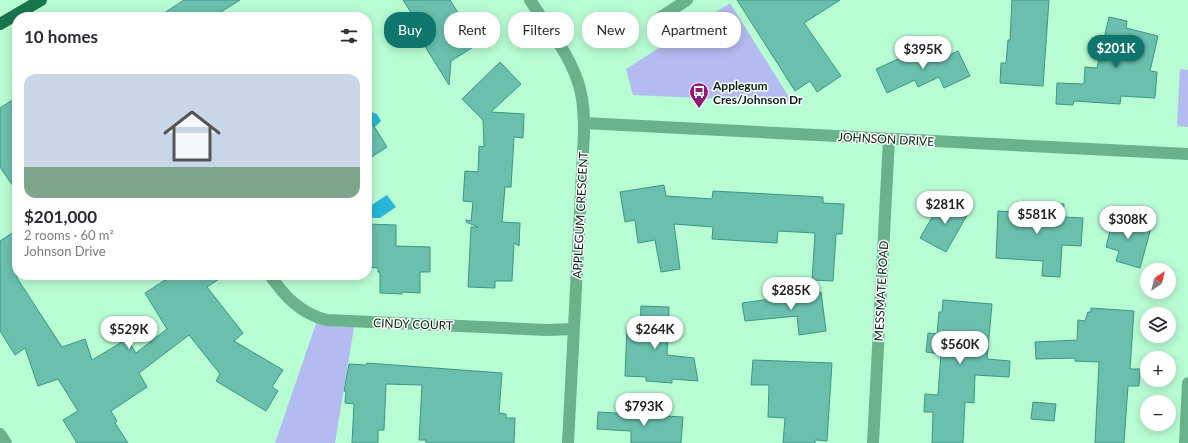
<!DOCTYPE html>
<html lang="en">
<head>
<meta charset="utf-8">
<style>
  body { margin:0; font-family:Lato,sans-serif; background:#f7f7f7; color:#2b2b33; height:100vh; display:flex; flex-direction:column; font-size:15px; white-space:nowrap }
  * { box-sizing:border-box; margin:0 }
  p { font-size:13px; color:#7c7c81 }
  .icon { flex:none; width:22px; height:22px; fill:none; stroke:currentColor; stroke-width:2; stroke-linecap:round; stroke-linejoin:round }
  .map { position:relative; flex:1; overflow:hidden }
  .details { position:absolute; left:12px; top:12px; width:360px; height:268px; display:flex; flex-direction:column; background:#fff; border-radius:16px; box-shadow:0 2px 10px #0003 }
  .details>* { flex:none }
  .top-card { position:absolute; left:384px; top:12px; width:380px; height:36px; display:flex; gap:8px }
  .needle { width:26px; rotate:35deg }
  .fabs { position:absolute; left:1140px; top:263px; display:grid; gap:8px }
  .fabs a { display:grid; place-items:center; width:36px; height:36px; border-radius:50%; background:#fff; box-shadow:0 2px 10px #0003; font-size:20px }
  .price { position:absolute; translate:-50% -34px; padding:0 9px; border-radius:14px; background:#fff; color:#222; font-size:13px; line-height:26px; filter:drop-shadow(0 1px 2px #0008) }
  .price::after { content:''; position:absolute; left:50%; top:24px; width:12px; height:9px; margin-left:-6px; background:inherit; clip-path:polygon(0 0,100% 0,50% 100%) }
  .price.selected { background:#0f766e; color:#fff }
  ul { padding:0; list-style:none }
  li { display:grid; align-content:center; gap:8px; height:212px; padding:0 12px }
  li+li { border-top:1px solid #e1e1e2 }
  li span { display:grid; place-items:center; height:124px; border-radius:12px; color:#555 }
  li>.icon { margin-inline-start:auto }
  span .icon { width:72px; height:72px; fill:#fffc; stroke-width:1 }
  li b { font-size:17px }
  h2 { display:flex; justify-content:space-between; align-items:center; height:48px; padding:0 12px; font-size:17px }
  .tag { padding:0 14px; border-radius:16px; background:#fff; box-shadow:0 2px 10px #0003; font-size:14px; line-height:36px }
  .tag.selected { background:#0f766e; color:#fff }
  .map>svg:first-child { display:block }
</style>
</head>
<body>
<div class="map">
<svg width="1188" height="443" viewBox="0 0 1188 443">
  <rect width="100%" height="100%" fill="#b8fcd3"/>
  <path fill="#b3bbf0" d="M 730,3 L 792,102 L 633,95 L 626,69 Z
    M 1180,69 L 1188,70 L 1188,127 L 1177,126 Z
    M 318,318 L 355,321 L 335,443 L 275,443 Z"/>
  <path fill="#27b6d7" d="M 371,112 L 377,114 L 381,121 L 376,126 L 367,130 L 367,116 Z
    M 387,195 L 396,207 L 380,218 L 370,218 L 367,213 L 367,208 Z"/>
  <path fill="#6abfad" stroke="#3e9584" d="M 184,0 L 240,0 L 213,17 L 158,17 Z
    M 403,0 L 450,0 L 478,44 L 451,61 L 449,85 L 421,40 L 426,36 Z
    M 737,0 L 840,0 L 804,23 L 841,76 L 817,92 L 810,81 L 795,91 Z
    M 1012,0 L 1049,0 L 1043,86 L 1000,83 L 1001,63 L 1006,63 L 1008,40 L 1010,40 Z
    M 1109,17 L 1127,21 L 1126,28 L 1158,36 L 1150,71 L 1157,72 L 1155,98 L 1121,96 L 1120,104 L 1074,101 L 1073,105 L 1056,104 L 1057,83 L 1084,84 L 1085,67 L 1097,68 Z
    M 927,46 L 934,62 L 958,51 L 970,76 L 944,88 L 939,77 L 918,87 L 915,80 L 887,93 L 876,69 Z
    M 500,62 L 521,84 L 491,112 L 524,114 L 523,138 L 514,137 L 511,187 L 505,187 L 502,222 L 520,223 L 519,246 L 514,243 L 512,281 L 495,281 L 495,288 L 468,287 L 471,227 L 478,227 L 466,222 L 466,220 L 471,221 L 473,202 L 463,201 L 465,171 L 478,172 L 479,146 L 484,147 L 483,120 L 462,99 Z
    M 17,97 L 17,192 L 0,167 L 0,108 Z
    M 367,115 L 387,147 L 367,160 Z
    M 664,185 L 666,196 L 712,199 L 713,191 L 823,197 L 823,203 L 844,204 L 842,234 L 836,234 L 833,281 L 812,280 L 815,233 L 778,231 L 777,243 L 712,239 L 713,227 L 674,224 L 680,269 L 661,272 L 655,240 L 638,243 L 635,220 L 625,222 L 620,192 Z
    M 948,197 L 970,210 L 946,252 L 920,238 L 934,214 L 938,216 Z
    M 1017,202 L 1064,204 L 1063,217 L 1083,218 L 1081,246 L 1062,245 L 1060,277 L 1042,276 L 1043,261 L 996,258 L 998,211 L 1016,212 Z
    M 1115,211 L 1132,216 L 1130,223 L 1151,228 L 1140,268 L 1116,261 L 1119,251 L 1106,247 Z
    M 367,224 L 396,225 L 396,246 L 430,247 L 430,272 L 420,272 L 420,293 L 402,292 L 402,294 L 380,293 L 380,272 L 378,272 L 378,268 L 367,267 Z
    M 17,230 L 17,278 L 62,347 L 85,339 L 92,360 L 127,339 L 136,353 L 167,329 L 145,293 L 173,275 L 225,275 L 207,287 L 243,333 L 234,341 L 283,370 L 272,387 L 278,391 L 266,411 L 216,381 L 220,374 L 189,335 L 139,373 L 147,387 L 111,411 L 117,421 L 115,423 L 128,443 L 77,443 L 63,420 L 78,411 L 58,379 L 38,386 L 25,348 L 15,355 L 0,331 L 0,241 Z
    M 821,292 L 826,331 L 799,335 L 797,316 L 745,321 L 742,303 Z
    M 943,300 L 992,304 L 987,359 L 1010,361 L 1009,377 L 975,375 L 974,403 L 965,402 L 963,443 L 932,443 L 933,412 L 924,412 L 925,394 L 938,395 L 941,354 L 926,352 L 928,333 L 937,334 L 939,312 L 942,312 Z
    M 641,306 L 669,307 L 667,355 L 694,358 L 698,381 L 672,379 L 672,383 L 646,381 L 646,377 L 625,376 L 627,327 L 640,327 Z
    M 1091,308 L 1134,311 L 1130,369 L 1140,369 L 1139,386 L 1128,386 L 1124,443 L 1095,443 L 1099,362 L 1075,361 L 1075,358 L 1036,359 L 1035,342 L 1077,340 L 1078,320 L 1085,321 L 1088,312 L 1091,312 Z
    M 753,360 L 832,363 L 827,441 L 815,440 L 815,443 L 783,443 L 785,418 L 768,417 L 769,385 L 751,385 Z
    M 367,363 L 502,373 L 499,413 L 506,414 L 506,418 L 515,418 L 514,443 L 426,443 L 426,440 L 419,440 L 422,385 L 386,384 L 384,430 L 378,430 L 378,443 L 352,443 L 354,404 L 345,403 L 346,392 L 344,391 L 349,364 L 366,365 Z
    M 1033,402 L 1056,404 L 1054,421 L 1031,419 Z
    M 598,412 L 683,417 L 681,443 L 631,443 L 631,431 L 597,429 Z"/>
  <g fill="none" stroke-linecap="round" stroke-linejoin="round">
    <path stroke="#6ab38a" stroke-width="12" d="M 530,0 C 548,28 572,57 580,89 C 584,104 584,118 584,133 L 568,443
      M 658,19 L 687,0
      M 584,123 L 1188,154
      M 270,275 C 284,296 301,314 327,320 L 547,330 L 574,329
      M 0,434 L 6,443
      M 873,443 L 889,139
      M 1185,443 L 1188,383"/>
    <path stroke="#19764c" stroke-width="12" d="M 0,24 L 41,0"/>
  </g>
  <defs>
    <g id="bus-pin" transform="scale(1)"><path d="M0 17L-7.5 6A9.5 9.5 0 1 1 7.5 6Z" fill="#911a79" stroke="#fff"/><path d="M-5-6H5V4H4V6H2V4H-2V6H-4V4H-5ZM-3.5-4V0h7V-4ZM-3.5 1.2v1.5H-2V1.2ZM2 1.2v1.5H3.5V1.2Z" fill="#fff"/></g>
  </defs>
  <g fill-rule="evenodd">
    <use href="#bus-pin" x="699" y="92"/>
  </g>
  <g text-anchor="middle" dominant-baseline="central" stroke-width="3" stroke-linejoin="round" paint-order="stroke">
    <g font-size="12" font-weight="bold" fill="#052113" stroke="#fff" text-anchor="start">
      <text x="713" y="85">Applegum<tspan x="713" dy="14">Cres/Johnson Dr</tspan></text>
    </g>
    <g font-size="12" fill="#052113" stroke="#fff">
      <text transform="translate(886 139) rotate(3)">JOHNSON DRIVE</text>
      <text transform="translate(580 215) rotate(-87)">APPLEGUM CRESCENT</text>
      <text transform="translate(881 291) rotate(-87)">MESSMATE ROAD</text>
      <text transform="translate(413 324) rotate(2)">CINDY COURT</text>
    </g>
  </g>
</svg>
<div class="fabs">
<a><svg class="needle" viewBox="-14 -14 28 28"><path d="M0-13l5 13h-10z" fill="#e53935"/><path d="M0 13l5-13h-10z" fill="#7c7c81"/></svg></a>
<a><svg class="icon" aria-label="layers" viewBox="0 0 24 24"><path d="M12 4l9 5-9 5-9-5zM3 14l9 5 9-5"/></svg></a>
<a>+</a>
<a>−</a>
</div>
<b class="price selected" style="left:1116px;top:69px">$201K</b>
<b class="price" style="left:923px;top:70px">$395K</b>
<b class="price" style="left:945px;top:225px">$281K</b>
<b class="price" style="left:1037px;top:235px">$581K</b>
<b class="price" style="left:1128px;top:240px">$308K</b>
<b class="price" style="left:791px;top:311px">$285K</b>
<b class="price" style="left:129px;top:350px">$529K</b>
<b class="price" style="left:655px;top:350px">$264K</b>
<b class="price" style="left:960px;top:365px">$560K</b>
<b class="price" style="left:644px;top:427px">$793K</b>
<div class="top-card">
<a class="tag selected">Buy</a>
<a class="tag">Rent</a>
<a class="tag">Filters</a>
<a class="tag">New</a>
<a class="tag">Apartment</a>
</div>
<section class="details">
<h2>10 homes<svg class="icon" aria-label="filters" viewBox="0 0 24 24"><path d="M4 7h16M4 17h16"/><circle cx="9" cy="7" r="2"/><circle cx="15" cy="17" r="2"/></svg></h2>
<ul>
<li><span style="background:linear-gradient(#c9d6e8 75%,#7fa58c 0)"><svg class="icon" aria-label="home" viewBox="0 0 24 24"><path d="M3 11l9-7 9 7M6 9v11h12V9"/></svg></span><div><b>$201,000</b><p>2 rooms · 60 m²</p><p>Johnson Drive</p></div></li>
</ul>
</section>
</div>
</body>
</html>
